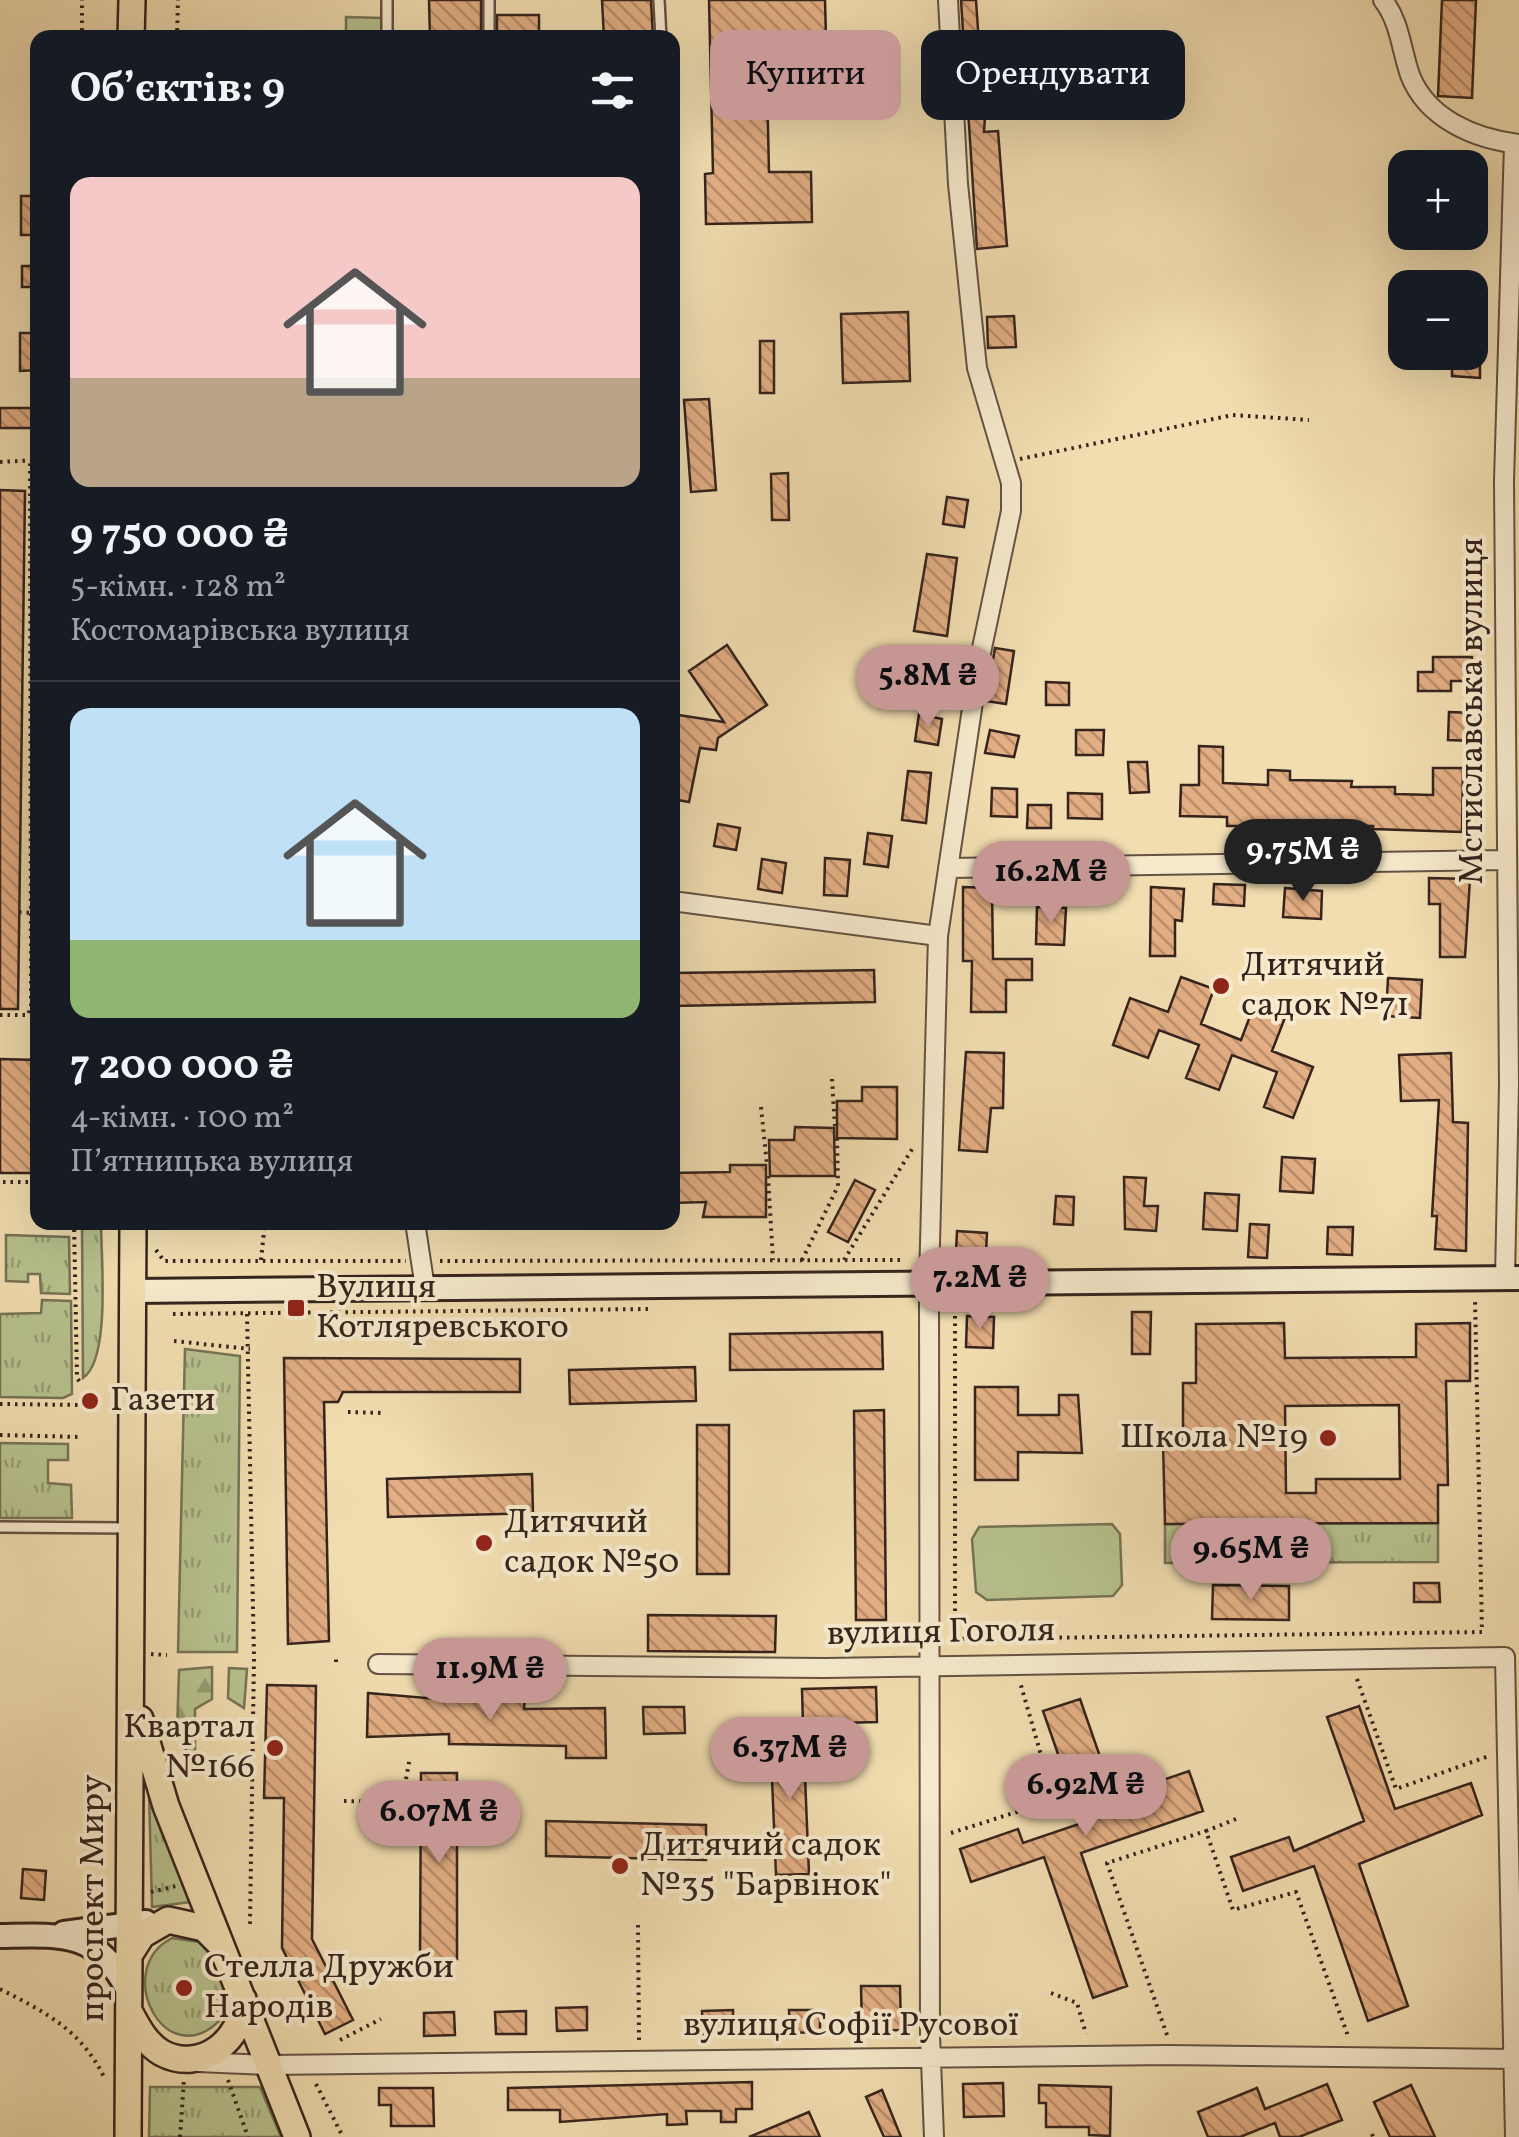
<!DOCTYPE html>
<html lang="uk">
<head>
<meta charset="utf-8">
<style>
  body { margin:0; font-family:Vollkorn,serif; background:#242831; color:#f1f3f6; height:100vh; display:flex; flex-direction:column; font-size:38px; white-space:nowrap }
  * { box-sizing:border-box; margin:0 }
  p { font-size:32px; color:#9ea1a6 }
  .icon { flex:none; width:55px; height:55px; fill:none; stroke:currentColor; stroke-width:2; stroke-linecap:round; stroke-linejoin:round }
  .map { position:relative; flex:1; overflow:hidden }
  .side { position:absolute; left:30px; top:30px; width:650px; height:1200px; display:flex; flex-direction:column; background:#171b24; border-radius:20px; box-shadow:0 10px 40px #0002 }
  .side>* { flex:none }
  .top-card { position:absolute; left:710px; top:30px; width:658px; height:90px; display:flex; gap:20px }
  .tools { position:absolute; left:1388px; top:150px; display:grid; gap:20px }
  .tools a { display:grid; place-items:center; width:100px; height:100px; border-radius:20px; background:#171b24; box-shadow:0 10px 40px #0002; font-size:50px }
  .price { position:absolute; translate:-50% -85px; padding:0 22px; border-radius:35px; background:#c59692; color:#111; font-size:32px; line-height:65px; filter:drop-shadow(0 2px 5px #0008) }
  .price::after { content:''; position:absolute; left:50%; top:60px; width:30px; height:22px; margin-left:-15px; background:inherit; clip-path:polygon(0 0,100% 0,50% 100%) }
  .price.on { background:#222; color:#fff }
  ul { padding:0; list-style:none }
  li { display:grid; align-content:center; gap:20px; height:530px; padding:0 40px }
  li+li { border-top:2px solid #363941 }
  li span { display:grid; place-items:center; height:310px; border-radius:20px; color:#555 }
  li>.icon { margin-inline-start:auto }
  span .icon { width:180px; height:180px; fill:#fffc; stroke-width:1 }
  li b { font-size:42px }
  h2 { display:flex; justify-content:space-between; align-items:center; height:120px; padding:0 40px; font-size:42px }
  .pill { padding:0 35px; border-radius:20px; background:#171b24; box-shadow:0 10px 40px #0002; font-size:35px; line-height:90px }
  .pill.on { background:#c59692; color:#111 }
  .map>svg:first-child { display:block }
</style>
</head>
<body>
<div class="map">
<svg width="1519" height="2137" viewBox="0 0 1519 2137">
  <defs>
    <pattern id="grass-tufts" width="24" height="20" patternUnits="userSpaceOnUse" patternTransform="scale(2.5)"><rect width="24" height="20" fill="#b7c28e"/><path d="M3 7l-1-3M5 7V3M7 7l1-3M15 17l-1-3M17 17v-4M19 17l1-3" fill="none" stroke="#969d73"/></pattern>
    <pattern id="forest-firs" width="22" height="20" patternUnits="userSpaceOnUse" patternTransform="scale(2.5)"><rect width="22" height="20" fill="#b7c28e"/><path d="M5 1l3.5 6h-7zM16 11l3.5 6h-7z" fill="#969d73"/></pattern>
    <pattern id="building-back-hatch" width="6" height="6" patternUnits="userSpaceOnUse" patternTransform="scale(2.5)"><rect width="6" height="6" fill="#e3ae83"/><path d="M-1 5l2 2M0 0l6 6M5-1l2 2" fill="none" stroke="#b98d6b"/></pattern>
  </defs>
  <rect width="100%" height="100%" fill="#f1ddb0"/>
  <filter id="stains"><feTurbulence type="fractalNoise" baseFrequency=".002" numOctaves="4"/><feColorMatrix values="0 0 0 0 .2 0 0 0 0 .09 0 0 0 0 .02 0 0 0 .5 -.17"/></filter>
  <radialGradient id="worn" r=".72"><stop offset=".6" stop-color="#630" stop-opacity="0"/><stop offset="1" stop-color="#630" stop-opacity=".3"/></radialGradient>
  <path fill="url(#grass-tufts)" stroke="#767356" stroke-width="2.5" d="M 346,17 L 382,18 L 382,37 L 346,37 Z
    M 82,1223 L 101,1223 C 101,1257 111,1359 83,1378 Z
    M 6,1235 L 69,1237 L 70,1294 L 41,1293 L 40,1274 L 28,1274 L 28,1282 L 6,1281 Z
    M 42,1300 L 71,1301 L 72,1394 L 63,1398 L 0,1397 L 0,1314 L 41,1313 Z
    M 185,1349 L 240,1356 L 237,1652 L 178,1652 Z
    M 0,1443 L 68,1444 L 68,1460 L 48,1460 L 48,1483 L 71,1485 L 72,1518 L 0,1518 Z
    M 1438,1523 L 1438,1562 L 1165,1563 L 1165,1524 Z
    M 149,1791 L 191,1902 L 152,1907 Z
    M 172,1938 L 199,1942 C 220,1963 230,1987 223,2017 C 167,2079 110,1970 172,1938 Z
    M 150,2087 L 260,2087 L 281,2137 L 149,2137 Z"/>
  <path fill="url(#forest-firs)" stroke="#767356" stroke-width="2.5" d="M 212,1667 L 212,1699 L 195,1709 L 195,1768 L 177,1732 L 179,1670 Z
    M 229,1668 L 247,1669 L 244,1708 L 228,1698 Z"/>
  <path fill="#b7c28e" stroke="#767356" stroke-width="2.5" d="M 1112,1524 L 1120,1534 L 1122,1585 L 1113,1596 L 987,1600 L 976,1592 L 972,1539 L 979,1527 Z"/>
  <path fill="url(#building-back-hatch)" stroke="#35241d" stroke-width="2.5" fill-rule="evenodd" d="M 429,0 L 481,0 L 481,38 L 430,38 Z
    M 602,0 L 651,0 L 653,38 L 604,38 Z
    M 709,0 L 825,0 L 826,38 L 766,40 L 769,172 L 811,172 L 812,222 L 706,224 L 705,174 L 713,173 Z
    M 961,0 L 976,0 L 979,44 L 983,44 L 981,86 L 987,87 L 984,132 L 998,131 L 1007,246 L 977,249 Z
    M 1442,0 L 1476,0 L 1472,98 L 1438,96 Z
    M 497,15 L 539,15 L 539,38 L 497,38 Z
    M 21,196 L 38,196 L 38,235 L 21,235 Z
    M 22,266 L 38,266 L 38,287 L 22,287 Z
    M 908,312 L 910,381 L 843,383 L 841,314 Z
    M 1014,316 L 1016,347 L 988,348 L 987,317 Z
    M 20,333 L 38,333 L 38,370 L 20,371 Z
    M 760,341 L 774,341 L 774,393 L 760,393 Z
    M 1452,352 L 1480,352 L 1480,378 L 1452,376 Z
    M 709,399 L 716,490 L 691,492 L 684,400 Z
    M 0,408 L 38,408 L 38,428 L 0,428 Z
    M 788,473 L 789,520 L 772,520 L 771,474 Z
    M 0,490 L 25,491 L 18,1009 L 0,1009 Z
    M 947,497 L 968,500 L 964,527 L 943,524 Z
    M 927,554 L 957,558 L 947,636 L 914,631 Z
    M 727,645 L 767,705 L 718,738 L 716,750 L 700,748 L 689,802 L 672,799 L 672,714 L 724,722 L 689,671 Z
    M 995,648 L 1014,651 L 1006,704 L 986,701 Z
    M 1433,657 L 1472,657 L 1472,681 L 1451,681 L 1451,691 L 1418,691 L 1418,672 L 1433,672 Z
    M 896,660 L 954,669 L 950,695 L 892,685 Z
    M 1046,682 L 1069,683 L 1069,705 L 1046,705 Z
    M 1449,712 L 1474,713 L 1473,741 L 1448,740 Z
    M 919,714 L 942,719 L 938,745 L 915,741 Z
    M 990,730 L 1019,736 L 1014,757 L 985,753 Z
    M 1076,730 L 1104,730 L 1103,755 L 1076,755 Z
    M 1199,746 L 1223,747 L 1223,783 L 1268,785 L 1268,770 L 1290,771 L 1290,780 L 1352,781 L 1351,787 L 1395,787 L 1395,794 L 1433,795 L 1433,768 L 1463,768 L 1462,832 L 1373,829 L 1373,826 L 1227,826 L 1227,817 L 1180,816 L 1181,785 L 1199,785 Z
    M 1128,762 L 1147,762 L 1149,792 L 1130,793 Z
    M 908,771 L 931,773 L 926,823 L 902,820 Z
    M 992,788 L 1017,789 L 1017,817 L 991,816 Z
    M 1068,793 L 1102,794 L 1102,819 L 1068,818 Z
    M 1028,805 L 1051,805 L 1051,828 L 1027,828 Z
    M 718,824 L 740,828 L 736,850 L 714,846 Z
    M 868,833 L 892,836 L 888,867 L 864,864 Z
    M 825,858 L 850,860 L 847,896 L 824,895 Z
    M 762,859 L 786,863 L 782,893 L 758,889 Z
    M 1429,878 L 1470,879 L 1465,957 L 1440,957 L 1440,904 L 1429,904 Z
    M 1214,884 L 1245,885 L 1244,906 L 1213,904 Z
    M 963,887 L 992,888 L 993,959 L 1032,959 L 1032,980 L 1006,980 L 1006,1012 L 971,1012 L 972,961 L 963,961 Z
    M 1151,887 L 1184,889 L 1182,921 L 1175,920 L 1175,956 L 1150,956 Z
    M 1285,888 L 1322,891 L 1321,919 L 1283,917 Z
    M 1037,907 L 1066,908 L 1064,945 L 1036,944 Z
    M 874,970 L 875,1002 L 672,1006 L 672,973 Z
    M 1181,977 L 1214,989 L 1201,1024 L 1241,1040 L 1255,1003 L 1286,1015 L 1272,1051 L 1313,1067 L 1293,1118 L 1264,1107 L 1277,1072 L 1232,1055 L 1219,1090 L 1186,1078 L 1199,1045 L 1159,1030 L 1148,1058 L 1113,1045 L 1130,998 L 1168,1012 Z
    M 1388,978 L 1422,980 L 1420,1018 L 1386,1016 Z
    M 966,1052 L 1004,1053 L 1003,1108 L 991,1108 L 987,1152 L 959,1150 Z
    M 1451,1053 L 1453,1122 L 1468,1123 L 1466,1251 L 1435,1249 L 1437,1216 L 1432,1216 L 1439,1100 L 1401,1101 L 1399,1055 Z
    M 0,1059 L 38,1060 L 38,1173 L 0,1173 Z
    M 862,1087 L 897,1087 L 897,1139 L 837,1138 L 837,1101 L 862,1101 Z
    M 795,1127 L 834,1128 L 835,1176 L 770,1176 L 769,1140 L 794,1140 Z
    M 1282,1157 L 1315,1159 L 1313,1193 L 1280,1191 Z
    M 730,1165 L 766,1165 L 766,1217 L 703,1217 L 706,1202 L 672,1203 L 672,1173 L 730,1172 Z
    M 1124,1177 L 1146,1178 L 1144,1206 L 1158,1206 L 1156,1231 L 1125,1229 Z
    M 855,1180 L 875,1190 L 848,1242 L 828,1232 Z
    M 1205,1193 L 1239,1195 L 1237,1231 L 1203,1229 Z
    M 1056,1196 L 1074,1197 L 1073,1225 L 1054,1224 Z
    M 1250,1224 L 1269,1225 L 1267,1258 L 1248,1257 Z
    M 1328,1227 L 1353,1227 L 1352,1255 L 1327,1254 Z
    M 957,1231 L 987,1233 L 986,1253 L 956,1252 Z
    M 1132,1312 L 1151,1312 L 1150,1354 L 1132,1354 Z
    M 967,1316 L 994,1317 L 993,1348 L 966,1347 Z
    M 1284,1323 L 1285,1358 L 1416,1357 L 1416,1324 L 1470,1323 L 1470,1381 L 1446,1381 L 1448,1485 L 1438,1485 L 1438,1523 L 1165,1524 L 1163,1442 L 1183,1442 L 1183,1383 L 1196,1383 L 1196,1324 ZM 1399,1405 L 1400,1479 L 1316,1479 L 1316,1493 L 1286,1493 L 1285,1406 Z
    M 882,1332 L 883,1369 L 730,1370 L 730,1334 Z
    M 284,1358 L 520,1359 L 520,1392 L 343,1392 L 338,1402 L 324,1402 L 329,1641 L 288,1644 Z
    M 695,1367 L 696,1401 L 570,1404 L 569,1370 Z
    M 975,1387 L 1018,1387 L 1018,1415 L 1059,1415 L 1059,1395 L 1078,1395 L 1082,1453 L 1018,1452 L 1018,1480 L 975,1480 Z
    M 884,1410 L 886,1620 L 856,1620 L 854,1411 Z
    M 697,1425 L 729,1425 L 729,1574 L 697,1574 Z
    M 532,1474 L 533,1513 L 388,1517 L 387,1479 Z
    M 1414,1583 L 1439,1583 L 1440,1602 L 1414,1602 Z
    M 1213,1585 L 1289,1586 L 1289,1620 L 1212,1619 Z
    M 648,1615 L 776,1616 L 775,1652 L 648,1651 Z
    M 267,1685 L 316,1686 L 312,1939 L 353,2020 L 325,2034 L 282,1948 L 284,1798 L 264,1798 Z
    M 876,1687 L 877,1722 L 803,1724 L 802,1689 Z
    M 368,1693 L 449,1700 L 449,1696 L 525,1697 L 524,1709 L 605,1708 L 606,1758 L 566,1758 L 566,1746 L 449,1744 L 449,1734 L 367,1737 Z
    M 1080,1699 L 1114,1797 L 1189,1771 L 1203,1811 L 1081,1853 L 1127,1986 L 1093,1998 L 1044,1857 L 971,1882 L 960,1849 L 1018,1829 L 1023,1843 L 1082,1823 L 1043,1711 Z
    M 1359,1706 L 1395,1809 L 1471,1783 L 1482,1815 L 1359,1864 L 1408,2006 L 1368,2021 L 1314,1866 L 1243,1891 L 1231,1857 L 1289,1837 L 1294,1851 L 1364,1821 L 1327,1717 Z
    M 643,1707 L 684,1707 L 685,1733 L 644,1734 Z
    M 803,1728 L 809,1874 L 776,1875 L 770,1730 Z
    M 421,1773 L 457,1773 L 457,1959 L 420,1959 Z
    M 546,1821 L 706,1825 L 706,1860 L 546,1856 Z
    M 23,1869 L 46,1871 L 44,1900 L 21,1898 Z
    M 861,1986 L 900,1986 L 901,2030 L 862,2031 Z
    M 587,2007 L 587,2030 L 557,2031 L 556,2008 Z
    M 733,2010 L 733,2033 L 703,2034 L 702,2011 Z
    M 789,2010 L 820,2010 L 820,2032 L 790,2033 Z
    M 526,2011 L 526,2034 L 496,2034 L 495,2012 Z
    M 454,2012 L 455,2035 L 424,2036 L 424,2013 Z
    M 752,2082 L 752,2109 L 736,2109 L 736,2122 L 721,2122 L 721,2111 L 686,2111 L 687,2124 L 667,2125 L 667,2114 L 560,2122 L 560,2110 L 508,2110 L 508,2088 Z
    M 1003,2083 L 1004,2116 L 964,2117 L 963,2084 Z
    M 1327,2084 L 1342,2120 L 1299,2137 L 1280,2137 L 1275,2123 L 1240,2137 L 1208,2137 L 1198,2112 L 1257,2088 L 1265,2109 Z
    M 1039,2085 L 1111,2087 L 1110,2136 L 1089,2135 L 1089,2127 L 1046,2127 L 1046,2103 L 1039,2103 Z
    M 1411,2085 L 1435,2137 L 1390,2137 L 1374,2102 Z
    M 379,2088 L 433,2088 L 434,2126 L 391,2126 L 391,2105 L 379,2105 Z
    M 882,2090 L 901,2137 L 884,2137 L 866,2097 Z
    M 809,2112 L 820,2137 L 749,2137 Z"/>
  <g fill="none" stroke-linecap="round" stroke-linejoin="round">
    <g stroke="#645242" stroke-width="14">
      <path id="lane" d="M 489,0 L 489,38
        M 659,0 L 661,38
        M 387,38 L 387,0
        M 0,1527 L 127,1528"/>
    </g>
    <g stroke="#645242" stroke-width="22">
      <path id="street" d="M 1383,0 C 1400,22 1401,49 1410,75 C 1427,119 1475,139 1519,144
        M 948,868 L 1506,860
        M 672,901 L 938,936
        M 415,1222 L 425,1288
        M 1505,1278 L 1509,1085 L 1504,481 L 1514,144
        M 378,1664 L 825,1668 L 1505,1657 L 1515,2137
        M 197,2062 L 269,2065 L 1168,2055 L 1516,2059
        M 934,2137 L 930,2035 L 929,1282 L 938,936 L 979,662 L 1011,511 L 1011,483 L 977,368 L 958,184 L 948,0"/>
    </g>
    <g stroke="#35241d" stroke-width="28">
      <path id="secondary" d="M 134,1291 L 1519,1278
        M 64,1933 L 146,1922
        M 0,1936 C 61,1935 97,1930 128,1990"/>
    </g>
    <g stroke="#35241d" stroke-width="30">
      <path id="primary" d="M 131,38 L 132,0
        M 140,1719 L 166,1806 L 297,2137
        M 128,1957 L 142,1935 L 168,1920 L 204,1928 L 218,1942
        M 129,2011 C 137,2026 146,2044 162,2053 C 201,2074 244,2039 243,1999
        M 128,2137 L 133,1222"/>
    </g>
    <path stroke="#35241d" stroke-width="4" stroke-dasharray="2.5 5" stroke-linecap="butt" d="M 82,38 L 82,0
      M 177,38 L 178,0
      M 1020,459 L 1233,415 L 1309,420
      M 0,462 L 38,460
      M 19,912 L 34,913
      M 0,1015 L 28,1015 L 31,1006 L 30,462
      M 832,1079 L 835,1128
      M 761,1107 L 767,1165
      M 768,1176 L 773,1260
      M 3,1182 L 38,1182
      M 74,1222 L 77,1378 L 82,1385
      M 156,1250 L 164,1261 L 406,1261
      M 261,1260 L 265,1222
      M 802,1260 L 838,1186 L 837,1138
      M 844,1260 L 914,1146
      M 955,1260 L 1035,1260
      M 440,1261 L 903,1260
      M 959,1305 L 955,1305 L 955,1639 L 1482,1632 L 1475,1299
      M 173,1314 L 650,1309
      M 247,1314 L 254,1658 L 250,1924
      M 174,1341 L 250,1349
      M 0,1404 L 82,1405
      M 348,1412 L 384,1413
      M 0,1435 L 81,1437
      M 151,1654 L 167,1655
      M 336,1662 L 336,1658
      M 1357,1679 L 1396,1789 L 1489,1756
      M 726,1724 L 803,1726
      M 812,1726 L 825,1741
      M 344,1801 L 387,1802 L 404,1790 L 410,1757
      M 1236,1819 L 1206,1831 L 1233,1910 L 1296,1892 L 1348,2036
      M 951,1833 L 1054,1800 L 1020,1682
      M 151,1892 L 176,1886
      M 638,1925 L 639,2040
      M 0,1989 C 45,2012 81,2030 104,2077
      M 1051,1993 L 1077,2003 L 1086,2034
      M 1167,2035 L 1107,1863 L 1206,1831
      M 340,2040 L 381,2019
      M 228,2080 L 248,2137
      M 316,2084 L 343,2137
      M 1372,2134 L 1373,2137
      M 180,2137 L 184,2079"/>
    <use href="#lane" stroke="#f6e9cc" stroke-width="9"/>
    <use href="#street" stroke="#f6e9cc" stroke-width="18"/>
    <use href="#secondary" stroke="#f6e9cc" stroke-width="22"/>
    <use href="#primary" stroke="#f1ddb0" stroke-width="25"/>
  </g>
  <g fill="#8f2418" stroke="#f6e9cc" stroke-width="4">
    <circle cx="1221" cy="986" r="10"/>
    <rect x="286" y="1298" width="20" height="20" rx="5"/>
    <circle cx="90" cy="1401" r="10"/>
    <circle cx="1328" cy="1438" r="10"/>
    <circle cx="484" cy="1543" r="10"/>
    <circle cx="275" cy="1748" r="10"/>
    <circle cx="620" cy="1866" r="10"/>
    <circle cx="184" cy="1988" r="10"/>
  </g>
  <g text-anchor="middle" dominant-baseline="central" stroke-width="8" stroke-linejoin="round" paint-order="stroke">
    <g font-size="35" fill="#35241d" stroke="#f6e9cc">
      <text transform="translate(1473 711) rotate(-90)">Мстиславська вулиця</text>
      <text transform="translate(941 1633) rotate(-1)">вулиця Гоголя</text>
      <text transform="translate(94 1898) rotate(-90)">проспект Миру</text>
      <text x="851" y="2026">вулиця Софії Русової</text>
    </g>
    <g font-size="35" fill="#35241d" stroke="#f6e9cc" text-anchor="start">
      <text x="1241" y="966">Дитячий<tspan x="1241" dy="40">садок №71</tspan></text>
      <text x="316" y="1288">Вулиця<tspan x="316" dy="40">Котляревського</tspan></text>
      <text x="110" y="1401">Газети</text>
      <text x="1308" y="1438" text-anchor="end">Школа №19</text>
      <text x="504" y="1523">Дитячий<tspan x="504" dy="40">садок №50</tspan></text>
      <text x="255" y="1728" text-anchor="end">Квартал<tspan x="255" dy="40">№166</tspan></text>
      <text x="640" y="1846">Дитячий садок<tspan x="640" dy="40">№35 "Барвінок"</tspan></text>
      <text x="204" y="1968">Стелла Дружби<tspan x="204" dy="40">Народiв</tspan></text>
    </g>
  </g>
  <rect width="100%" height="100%" filter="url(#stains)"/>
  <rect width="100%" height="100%" fill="url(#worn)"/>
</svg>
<div class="tools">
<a>+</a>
<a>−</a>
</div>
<b class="price" style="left:928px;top:730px">5.8M ₴</b>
<b class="price on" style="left:1303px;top:904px">9.75M ₴</b>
<b class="price" style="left:1051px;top:926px">16.2M ₴</b>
<b class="price" style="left:980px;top:1332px">7.2M ₴</b>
<b class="price" style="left:1251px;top:1603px">9.65M ₴</b>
<b class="price" style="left:490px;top:1723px">11.9M ₴</b>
<b class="price" style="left:790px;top:1802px">6.37M ₴</b>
<b class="price" style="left:1086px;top:1839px">6.92M ₴</b>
<b class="price" style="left:439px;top:1866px">6.07M ₴</b>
<div class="top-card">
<a class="pill on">Купити</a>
<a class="pill">Орендувати</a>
</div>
<section class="side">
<h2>Об’єктів: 9<svg class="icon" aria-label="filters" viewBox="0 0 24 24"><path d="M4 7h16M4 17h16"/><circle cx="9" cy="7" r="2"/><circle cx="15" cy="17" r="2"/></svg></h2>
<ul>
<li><span style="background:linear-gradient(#f6c9c9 65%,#b9a48a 0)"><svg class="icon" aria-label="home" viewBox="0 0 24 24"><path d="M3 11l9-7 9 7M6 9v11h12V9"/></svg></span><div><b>9 750 000 ₴</b><p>5-кімн. · 128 m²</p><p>Костомарівська вулиця</p></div></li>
<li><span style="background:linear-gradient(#bfe0f5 75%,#8fb573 0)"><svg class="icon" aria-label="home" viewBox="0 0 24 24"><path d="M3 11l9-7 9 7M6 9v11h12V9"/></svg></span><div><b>7 200 000 ₴</b><p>4-кімн. · 100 m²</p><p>Пʼятницька вулиця</p></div></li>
</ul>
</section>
</div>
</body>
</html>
